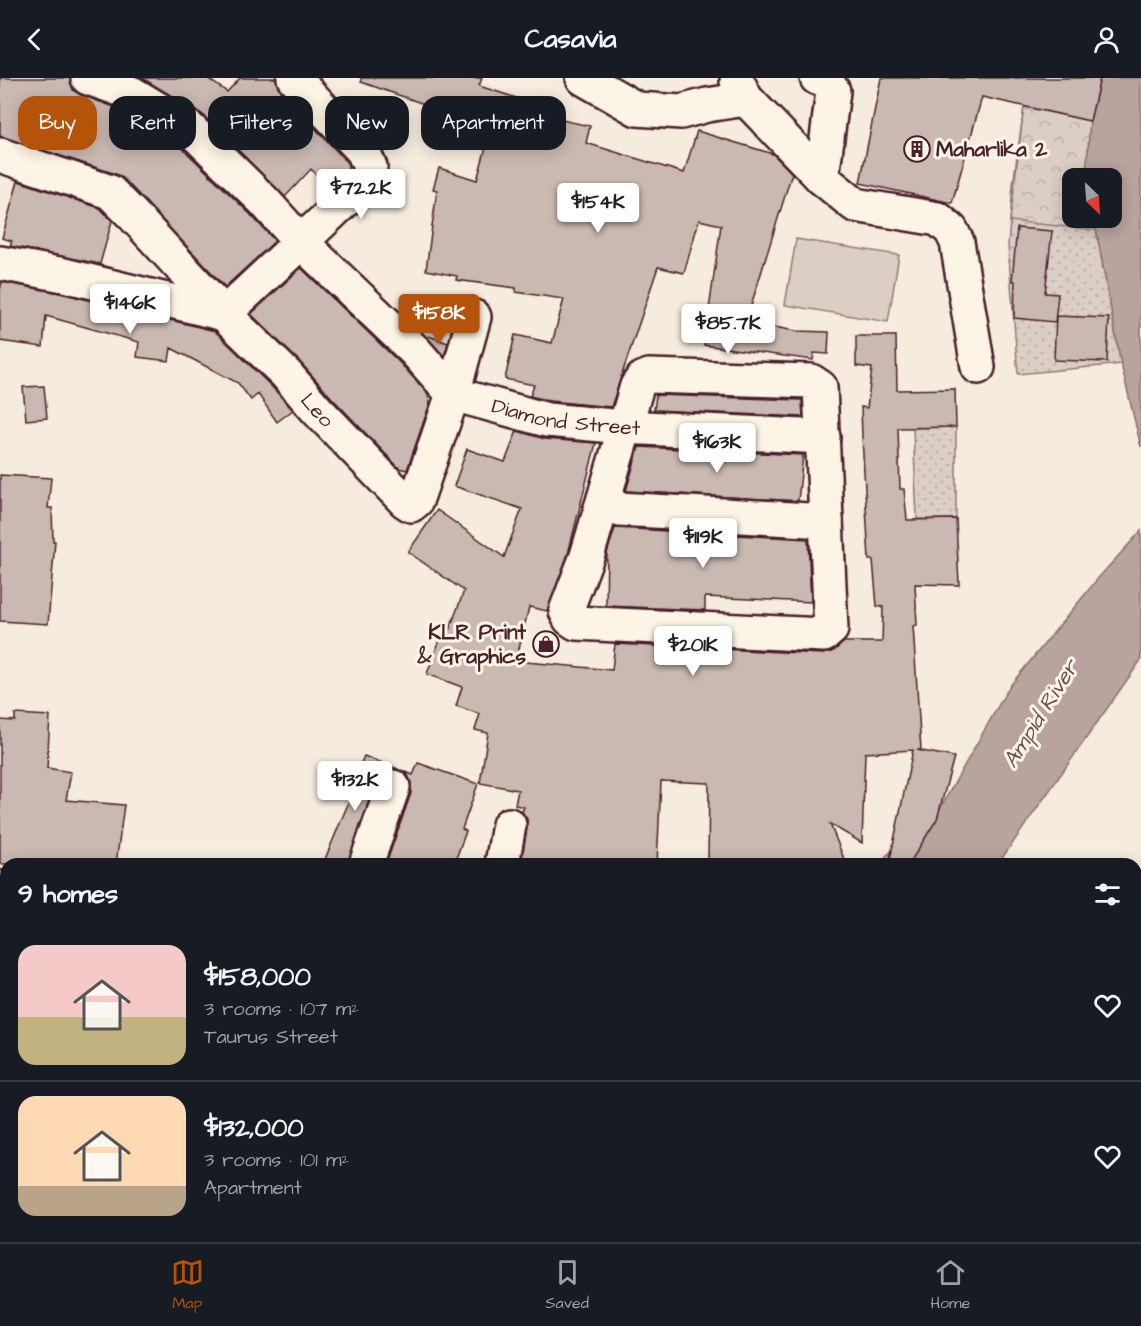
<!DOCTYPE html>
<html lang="en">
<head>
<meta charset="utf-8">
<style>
  body { margin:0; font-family:"Architects Daughter",sans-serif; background:#20242c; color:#f1f3f6; height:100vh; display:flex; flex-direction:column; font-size:22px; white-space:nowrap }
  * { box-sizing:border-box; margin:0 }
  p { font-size:20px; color:#9ea1a6 }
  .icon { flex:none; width:33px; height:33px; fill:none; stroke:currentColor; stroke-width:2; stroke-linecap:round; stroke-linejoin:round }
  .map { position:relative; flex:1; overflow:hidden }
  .sheet { position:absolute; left:0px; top:780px; width:1142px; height:384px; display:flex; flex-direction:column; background:#171b24; border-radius:18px 18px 0 0; box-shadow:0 3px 15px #0003 }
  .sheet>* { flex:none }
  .hud { position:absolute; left:18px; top:18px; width:600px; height:54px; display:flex; gap:12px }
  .needle { width:39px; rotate:155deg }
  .buttons { position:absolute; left:1062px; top:90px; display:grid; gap:12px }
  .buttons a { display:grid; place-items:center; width:60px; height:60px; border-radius:12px; background:#171b24; box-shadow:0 3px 15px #0003; font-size:30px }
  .price { position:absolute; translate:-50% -51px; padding:0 14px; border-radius:6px; background:#fff; color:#222; font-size:20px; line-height:39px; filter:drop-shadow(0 2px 3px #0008) }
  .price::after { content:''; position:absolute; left:50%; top:36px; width:18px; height:14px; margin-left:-9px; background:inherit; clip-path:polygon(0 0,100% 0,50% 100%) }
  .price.on { background:#b45309; color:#fff }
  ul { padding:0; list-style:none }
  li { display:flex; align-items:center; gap:18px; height:150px; padding:0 18px }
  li+li { border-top:2px solid #363941 }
  li span { display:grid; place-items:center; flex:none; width:168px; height:120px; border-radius:18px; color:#555 }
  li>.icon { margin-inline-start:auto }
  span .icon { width:72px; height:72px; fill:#fffc; stroke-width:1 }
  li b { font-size:26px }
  h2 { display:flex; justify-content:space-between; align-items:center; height:72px; padding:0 18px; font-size:26px }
  .chip { padding:0 21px; border-radius:18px; background:#171b24; box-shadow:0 3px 15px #0003; font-size:21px; line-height:54px }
  .chip.on { background:#b45309; color:#fff }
  header { display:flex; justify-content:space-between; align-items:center; height:78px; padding:0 18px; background:#171b24; font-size:27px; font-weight:700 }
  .dock { display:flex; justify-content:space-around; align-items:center; height:84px; border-top:2px solid #363941; background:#171b24; font-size:16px; color:#9ea1a6 }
  .dock a { display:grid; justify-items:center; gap:3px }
  .dock .on { color:#b45309 }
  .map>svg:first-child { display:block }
</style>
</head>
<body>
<header><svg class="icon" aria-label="back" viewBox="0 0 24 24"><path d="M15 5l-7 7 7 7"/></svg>Casavia<svg class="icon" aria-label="person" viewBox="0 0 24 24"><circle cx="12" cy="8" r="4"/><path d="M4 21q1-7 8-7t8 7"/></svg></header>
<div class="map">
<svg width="1141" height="1164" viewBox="0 0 1141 1164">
  <defs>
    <pattern id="grass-dots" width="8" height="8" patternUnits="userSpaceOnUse" patternTransform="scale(1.5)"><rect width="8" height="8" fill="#dbcec4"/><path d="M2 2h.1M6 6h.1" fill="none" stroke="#bdb0a9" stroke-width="1.8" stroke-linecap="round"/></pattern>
    <pattern id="park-crowns" width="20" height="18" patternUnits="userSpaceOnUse" patternTransform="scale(1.5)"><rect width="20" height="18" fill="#dbcec4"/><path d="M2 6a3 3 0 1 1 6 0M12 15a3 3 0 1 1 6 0" fill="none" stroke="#bdb0a9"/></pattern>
  </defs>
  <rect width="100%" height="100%" fill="#f5ecde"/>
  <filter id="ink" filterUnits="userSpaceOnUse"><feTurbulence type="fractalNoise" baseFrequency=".0167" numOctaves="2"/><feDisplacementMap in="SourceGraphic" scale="12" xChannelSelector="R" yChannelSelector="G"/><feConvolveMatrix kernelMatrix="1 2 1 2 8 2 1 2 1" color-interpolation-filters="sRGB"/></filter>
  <g filter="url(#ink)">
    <path fill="url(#grass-dots)" stroke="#927678" stroke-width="1.5" d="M 1024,29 L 1090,43 L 1087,100 L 1072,100 L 1072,140 L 1094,140 L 1121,286 L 1018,296 L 1008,167 L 1013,107 Z
      M 956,349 L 956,441 L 917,441 L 913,350 Z"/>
    <path fill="url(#park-crowns)" stroke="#927678" stroke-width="1.5" d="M 1024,29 L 1090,43 L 1087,100 L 1072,100 L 1072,140 L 1094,140 L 1096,152 L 1010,143 Z"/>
    <path fill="#dbcec4" stroke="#927678" stroke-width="1.5" d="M 796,161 L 899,177 L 888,244 L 785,227 Z"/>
    <path fill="#b8a39e" stroke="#8c6e70" stroke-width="1.5" d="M 1100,0 L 1141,0 L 1141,369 L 1121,286 L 1094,140 L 1112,140 L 1112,100 L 1087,100 L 1086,99 L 1090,43 Z
      M 1141,453 L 1141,582 L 998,786 L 881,786 L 886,778 L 939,732 L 1009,609 L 1100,498 Z
      M 604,1158 L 727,1158 L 721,1164 L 600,1164 Z"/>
    <path fill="#cab9b1" stroke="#4a1f2b" stroke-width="1.5" d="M 0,0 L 70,0 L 73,12 L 81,17 L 123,32 L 177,65 L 250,136 L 275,163 L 225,209 L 123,100 L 116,96 L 0,58 Z
      M 142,0 L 207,0 L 227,14 L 240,0 L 276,0 L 280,13 L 347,84 L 349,93 L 330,111 L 311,91 L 285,119 L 202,36 Z
      M 361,0 L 482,0 L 479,8 L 545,29 L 542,38 L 590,48 L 586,65 L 684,95 L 697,53 L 773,76 L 792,95 L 746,244 L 796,253 L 829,254 L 828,276 L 814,275 L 813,282 L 704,267 L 721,147 L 699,142 L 684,195 L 658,189 L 611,329 L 550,323 L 530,318 L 534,307 L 505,301 L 515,257 L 552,265 L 564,221 L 516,214 L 516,210 L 456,202 L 457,198 L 426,192 L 437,112 L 433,111 L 439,90 L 477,102 L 490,55 L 445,40 L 447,34 L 361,4 Z
      M 881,0 L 1100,0 L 1090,43 L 982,19 L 952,125 L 860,105 Z
      M 18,103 L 100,130 L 112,143 L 100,186 L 10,168 L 12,163 L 2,160 Z
      M 1017,150 L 1052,153 L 1045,215 L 1058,216 L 1055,244 L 1014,240 L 1015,203 L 1012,203 Z
      M 301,190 L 401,286 L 427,315 L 430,325 L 407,392 L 399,390 L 331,319 L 299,283 L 251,236 Z
      M 2,204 L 60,215 L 215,253 L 272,309 L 293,332 L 277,344 L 258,316 L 251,322 L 238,305 L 171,270 L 169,283 L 137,279 L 139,264 L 46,238 L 43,269 L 0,263 L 0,212 Z
      M 1056,238 L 1109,240 L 1107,284 L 1054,282 Z
      M 429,258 L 448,265 L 444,278 L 428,260 Z
      M 856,258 L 896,258 L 897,312 L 955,311 L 956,349 L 898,350 L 900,411 L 904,411 L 907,442 L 956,441 L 959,507 L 915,506 L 917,547 L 913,548 L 921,672 L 917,672 L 954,679 L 937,741 L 909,786 L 889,786 L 913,672 L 865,675 L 862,765 L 830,746 L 846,786 L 708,786 L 709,705 L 661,703 L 657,786 L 521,786 L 527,750 L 527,741 L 522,734 L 524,729 L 515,727 L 518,712 L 480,705 L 488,655 L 475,652 L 480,636 L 456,628 L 462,609 L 427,596 L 442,556 L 447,558 L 464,513 L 408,474 L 437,432 L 504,479 L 522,431 L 454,408 L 467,371 L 505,384 L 517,353 L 545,361 L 596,365 L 568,476 L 547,533 L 529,529 L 516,583 L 612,592 L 615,566 L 823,576 L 835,572 L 844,564 L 882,564 L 883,529 L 877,528 L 873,482 L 869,482 L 862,358 L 861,329 L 867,330 L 872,290 L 856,288 Z
      M 44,308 L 47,340 L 26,342 L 23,309 Z
      M 656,317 L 802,322 L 803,339 L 654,332 Z
      M 639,369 L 803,377 L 798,423 L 626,413 Z
      M 0,397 L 51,400 L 48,430 L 52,430 L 53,463 L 55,463 L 48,546 L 0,543 Z
      M 615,450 L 808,461 L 811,524 L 705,519 L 705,532 L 606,528 L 607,475 Z
      M 15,636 L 50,638 L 47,690 L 71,694 L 66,722 L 124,727 L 116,786 L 0,786 L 0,642 L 15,643 Z
      M 364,678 L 398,691 L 389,691 L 381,694 L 376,702 L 348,786 L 323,786 L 358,702 L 354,701 Z
      M 418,685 L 478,706 L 462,751 L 466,753 L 454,786 L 386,786 L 411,715 L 411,705 L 408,697 L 401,692 L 413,697 Z"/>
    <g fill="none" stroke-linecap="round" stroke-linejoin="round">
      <g stroke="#4a1f2b" stroke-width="38">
        <g id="minor">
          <path d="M 88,0 L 131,15 L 189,50 L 264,123 L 300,163 L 415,273 L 453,316"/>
          <path d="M 583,0 L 637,31 L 681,34 L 707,27 L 746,21"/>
          <path d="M 817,0 L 826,3 L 833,13 L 822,100 L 855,127 L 938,141 L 951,152 L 957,164 L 978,289"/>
          <path d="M 737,3 L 746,21 L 822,100"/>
          <path id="s1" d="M 0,77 L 110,114 L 133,137 L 224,236 L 286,296 L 317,332 L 405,423 L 411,427 L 416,423 L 453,316 L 474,239"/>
          <path d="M 0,185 L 64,197 L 224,236"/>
          <path d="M 224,236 L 366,103 L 370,89 L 363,73 L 294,0"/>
          <path d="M 649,298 L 811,303 L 820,309 L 831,551 L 824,557 L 576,545 L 570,541 L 566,533 L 587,478 L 637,308 L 642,301 Z"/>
          <path id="s2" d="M 453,316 L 547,342 L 624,349 L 823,359"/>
          <path d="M 601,430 L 826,443"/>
          <path d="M 366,786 L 393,709"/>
          <path d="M 502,786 L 509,747"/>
          <path d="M 0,810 L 6,812"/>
          <path d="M 0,1010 L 6,1009"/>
        </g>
      </g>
      <use href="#minor" stroke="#fcf5e5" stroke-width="33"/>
    </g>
  </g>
  <defs>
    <g id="building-ring" transform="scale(1.35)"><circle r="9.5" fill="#fcf5e5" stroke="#4a1f2b" stroke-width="1.5"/><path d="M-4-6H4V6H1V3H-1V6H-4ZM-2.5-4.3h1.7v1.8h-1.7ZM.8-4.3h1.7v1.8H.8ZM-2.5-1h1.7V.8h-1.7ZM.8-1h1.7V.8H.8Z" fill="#4a1f2b"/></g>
    <g id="shop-ring" transform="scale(1.35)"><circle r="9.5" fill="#fcf5e5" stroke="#4a1f2b" stroke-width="1.5"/><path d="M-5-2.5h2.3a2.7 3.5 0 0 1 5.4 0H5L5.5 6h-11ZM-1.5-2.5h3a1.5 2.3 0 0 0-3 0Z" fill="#4a1f2b"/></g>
  </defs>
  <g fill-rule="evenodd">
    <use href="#building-ring" x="917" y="71"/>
    <use href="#shop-ring" x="546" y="566"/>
  </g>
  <g text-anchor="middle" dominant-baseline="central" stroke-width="6" stroke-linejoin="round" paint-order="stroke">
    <g font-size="21" font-weight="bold" fill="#4a1f2b" stroke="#fcf5e5" text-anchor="start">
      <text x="936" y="71">Maharlika 2</text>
      <text x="526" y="554" text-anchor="end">KLR Print<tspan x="526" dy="24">&amp; Graphics</tspan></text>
    </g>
    <g font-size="21" fill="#4a1f2b" stroke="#fcf5e5">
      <text stroke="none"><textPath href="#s1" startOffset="417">Leo</textPath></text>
      <text stroke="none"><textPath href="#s2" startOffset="116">Diamond Street</textPath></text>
    </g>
    <g font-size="22" font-style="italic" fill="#704d53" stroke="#fcf5e5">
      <text transform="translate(1041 636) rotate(-58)">Ampid River</text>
    </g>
  </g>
</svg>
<div class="buttons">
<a><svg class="needle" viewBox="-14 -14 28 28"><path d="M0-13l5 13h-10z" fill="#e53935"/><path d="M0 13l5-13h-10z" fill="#9ea1a6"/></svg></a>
</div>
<b class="price" style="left:361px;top:142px">$72.2K</b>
<b class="price" style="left:598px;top:156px">$154K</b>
<b class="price" style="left:130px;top:257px">$146K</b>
<b class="price on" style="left:439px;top:267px">$158K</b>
<b class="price" style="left:728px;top:277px">$85.7K</b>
<b class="price" style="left:717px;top:396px">$163K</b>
<b class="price" style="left:703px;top:491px">$119K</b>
<b class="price" style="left:693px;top:599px">$201K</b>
<b class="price" style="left:355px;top:734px">$132K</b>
<div class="hud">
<a class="chip on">Buy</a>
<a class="chip">Rent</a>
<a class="chip">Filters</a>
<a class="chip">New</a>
<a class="chip">Apartment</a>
</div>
<section class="sheet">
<h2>9 homes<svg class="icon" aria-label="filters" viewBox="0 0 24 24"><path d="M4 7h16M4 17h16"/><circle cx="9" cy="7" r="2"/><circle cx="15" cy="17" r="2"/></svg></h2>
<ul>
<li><span style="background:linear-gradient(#f6c9c9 60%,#c2b280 0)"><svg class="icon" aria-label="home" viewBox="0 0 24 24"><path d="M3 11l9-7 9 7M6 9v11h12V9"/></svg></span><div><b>$158,000</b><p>3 rooms · 107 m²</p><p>Taurus Street</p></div><svg class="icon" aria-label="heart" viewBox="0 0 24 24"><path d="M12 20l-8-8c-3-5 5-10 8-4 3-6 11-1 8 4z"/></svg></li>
<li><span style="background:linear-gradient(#ffd9b3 75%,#b9a48a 0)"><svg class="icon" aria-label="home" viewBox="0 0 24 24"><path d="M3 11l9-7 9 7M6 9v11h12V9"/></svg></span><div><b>$132,000</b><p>3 rooms · 101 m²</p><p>Apartment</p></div><svg class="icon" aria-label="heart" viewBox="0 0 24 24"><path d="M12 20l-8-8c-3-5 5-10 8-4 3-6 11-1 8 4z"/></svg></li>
</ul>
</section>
</div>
<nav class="dock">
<a class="on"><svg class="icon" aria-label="map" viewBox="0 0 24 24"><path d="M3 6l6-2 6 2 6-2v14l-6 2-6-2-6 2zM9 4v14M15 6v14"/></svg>Map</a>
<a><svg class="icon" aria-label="saved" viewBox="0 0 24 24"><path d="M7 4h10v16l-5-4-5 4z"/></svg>Saved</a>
<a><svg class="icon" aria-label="home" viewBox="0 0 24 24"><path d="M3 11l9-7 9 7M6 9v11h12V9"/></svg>Home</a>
</nav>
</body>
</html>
